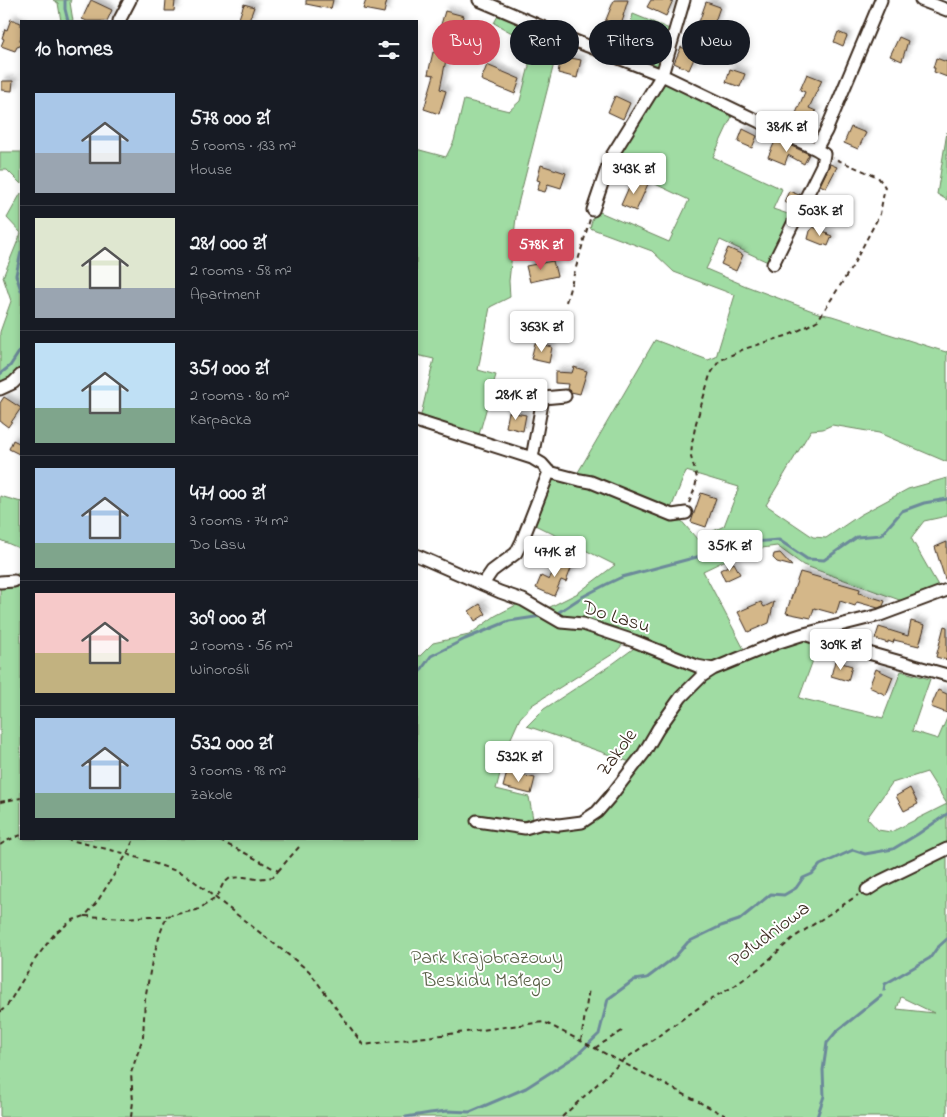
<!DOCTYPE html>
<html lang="en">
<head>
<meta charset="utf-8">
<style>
  body { margin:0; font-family:"Indie Flower",sans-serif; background:#20242c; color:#f1f3f6; height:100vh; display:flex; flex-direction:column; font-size:19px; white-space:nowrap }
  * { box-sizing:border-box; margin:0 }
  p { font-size:16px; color:#9ea1a6 }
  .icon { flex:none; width:28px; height:28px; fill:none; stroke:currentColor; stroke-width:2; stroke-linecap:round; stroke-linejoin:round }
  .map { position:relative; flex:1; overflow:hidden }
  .details { position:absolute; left:20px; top:20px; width:398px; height:820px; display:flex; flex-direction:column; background:#171b24; border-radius:0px; box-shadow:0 2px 8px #0003 }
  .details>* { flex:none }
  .top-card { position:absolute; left:432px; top:20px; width:439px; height:45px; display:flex; gap:10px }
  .price { position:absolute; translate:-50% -42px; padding:0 11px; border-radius:5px; background:#fff; color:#222; font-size:16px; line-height:32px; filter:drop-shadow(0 1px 2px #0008) }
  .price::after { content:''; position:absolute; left:50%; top:30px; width:15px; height:11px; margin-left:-8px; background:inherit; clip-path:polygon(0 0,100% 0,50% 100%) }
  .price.on { background:#d1495b; color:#fff }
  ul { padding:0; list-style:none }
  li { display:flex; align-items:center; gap:15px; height:125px; padding:0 15px }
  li+li { border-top:1px solid #363941 }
  li span { display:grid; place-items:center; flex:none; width:140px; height:100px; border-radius:0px; color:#555 }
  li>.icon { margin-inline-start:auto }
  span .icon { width:60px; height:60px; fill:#fffc; stroke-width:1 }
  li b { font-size:21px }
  h2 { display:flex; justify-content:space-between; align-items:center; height:60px; padding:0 15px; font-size:21px }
  .tag { padding:0 18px; border-radius:22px; background:#171b24; box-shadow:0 2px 8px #0003; font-size:18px; line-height:45px }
  .tag.on { background:#d1495b; color:#fff }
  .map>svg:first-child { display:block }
</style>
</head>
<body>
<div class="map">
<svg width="947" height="1117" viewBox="0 0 947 1117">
  <defs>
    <filter id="shadow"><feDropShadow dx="4" dy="-4" stdDeviation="2.5" flood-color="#0004"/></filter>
  </defs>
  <rect width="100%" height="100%" fill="#fff"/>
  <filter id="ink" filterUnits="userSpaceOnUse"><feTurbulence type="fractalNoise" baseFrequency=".02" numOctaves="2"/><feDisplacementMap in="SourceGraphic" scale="10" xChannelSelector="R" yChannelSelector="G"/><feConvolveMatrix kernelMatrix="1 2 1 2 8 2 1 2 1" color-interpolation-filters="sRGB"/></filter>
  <g filter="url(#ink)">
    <path fill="#a0dca3" stroke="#6e8360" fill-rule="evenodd" d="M 53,0 L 71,0 L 70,2 L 73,21 L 61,21 L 58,3 Z
      M 499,14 L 560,40 L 517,208 L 509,281 L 510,297 L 490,307 L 478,370 L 496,375 L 478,438 L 420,419 L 434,359 L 416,355 L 416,149 L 446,157 L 454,141 L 464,100 L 509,111 L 520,101 L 529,66 L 519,37 L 494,23 Z
      M 633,14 L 672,30 L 661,68 L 654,69 L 623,53 Z
      M 669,81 L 734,112 L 713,157 L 782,189 L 773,209 L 794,216 L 770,263 L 720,240 L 706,269 L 746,286 L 818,313 L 832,316 L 946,352 L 947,351 L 947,462 L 879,433 L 832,425 L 823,429 L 811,430 L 766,505 L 813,537 L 826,538 L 860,515 L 908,489 L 947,478 L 947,516 L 924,521 L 911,538 L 940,589 L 905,602 L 803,565 L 777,546 L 747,550 L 703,571 L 746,653 L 711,664 L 693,661 L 589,619 L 563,618 L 548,608 L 578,593 L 615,565 L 533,524 L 549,481 L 554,478 L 589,486 L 679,518 L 697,539 L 724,526 L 739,487 L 686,471 L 670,511 L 577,474 L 655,340 L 708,360 L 716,357 L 735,295 L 674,272 L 652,251 L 590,228 L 595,210 L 669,242 L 689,200 L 613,164 L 658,87 Z
      M 947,132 L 947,200 L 937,194 Z
      M 0,152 L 21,152 L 21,184 L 7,170 L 0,170 Z
      M 21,193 L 21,369 L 12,378 L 0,385 L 0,332 L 11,301 L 3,277 L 21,233 L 7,218 Z
      M 0,496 L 21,502 L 21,501 L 21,549 L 0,540 Z
      M 21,572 L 21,839 L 416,839 L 416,655 L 420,656 L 433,643 L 469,635 L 495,616 L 518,604 L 572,626 L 624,643 L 616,652 L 532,705 L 520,718 L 507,747 L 496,789 L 529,797 L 533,819 L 533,824 L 557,828 L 577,829 L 607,810 L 646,758 L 666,724 L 695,690 L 712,674 L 803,639 L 819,644 L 799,698 L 883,718 L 901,671 L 930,679 L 912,731 L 938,739 L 947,718 L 947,1117 L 0,1117 L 0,586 L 9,578 ZM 927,772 L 947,804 L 891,832 L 878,830 L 867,818 L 892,783 ZM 901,997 L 934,1013 L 897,1009 Z
      M 637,646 L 696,670 L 697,675 L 633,763 L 527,726 L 544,709 L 611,665 Z"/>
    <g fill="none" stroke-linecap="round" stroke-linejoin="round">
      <path stroke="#6c8a9a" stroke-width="3" d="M 65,0 L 65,9 L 68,21
        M 21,252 L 16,275 L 21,290
        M 0,374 L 10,366 L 21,349
        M 559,612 L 582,597 L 607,584 L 622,577 L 753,542 L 779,540 L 807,559 L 824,560 L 857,537 L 881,535 L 902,511 L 924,503 L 947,499
        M 416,677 L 431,656 L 465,639 L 509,621 L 542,616
        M 884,990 L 885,984 L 930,958 L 937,948 L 947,939
        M 406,1117 L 430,1113 L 447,1111 L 470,1112 L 526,1088 L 576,1056 L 599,1034 L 608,999 L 634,980 L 647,978 L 675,957 L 688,942 L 721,926 L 739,920 L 771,894 L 784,895 L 796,888 L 803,878 L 812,874 L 820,865 L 853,850 L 865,854 L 893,849 L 918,834 L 947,814
        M 817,1117 L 824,1096 L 823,1070 L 827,1043 L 836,1032 L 881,996"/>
    </g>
    <path fill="#d4b789" stroke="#3b2a1e" filter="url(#shadow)" d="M 91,0 L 112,10 L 107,21 L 87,21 L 82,19 Z
      M 166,0 L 175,1 L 174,11 L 165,11 Z
      M 306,0 L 333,0 L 331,9 L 306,4 Z
      M 366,0 L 387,0 L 384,13 L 363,9 Z
      M 614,0 L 628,0 L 623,16 L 624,16 L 618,33 L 603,27 Z
      M 651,0 L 673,0 L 666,16 L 647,7 Z
      M 706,2 L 720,7 L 711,33 L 697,28 Z
      M 244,4 L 254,7 L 249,21 L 238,21 Z
      M 445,11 L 464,16 L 459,34 L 440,28 Z
      M 11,19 L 21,23 L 21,35 L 20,40 L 21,42 L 20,46 L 17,47 L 15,51 L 1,46 L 4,39 L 2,38 L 5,29 L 7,30 Z
      M 838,32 L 847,36 L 843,46 L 834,42 Z
      M 899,37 L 908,41 L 902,61 L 890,56 Z
      M 681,47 L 696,54 L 689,70 L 674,63 Z
      M 433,52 L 447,55 L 440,89 L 446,91 L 439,114 L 424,109 L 434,75 L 428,74 Z
      M 561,56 L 581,60 L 577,78 L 558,73 Z
      M 936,58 L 947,62 L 947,77 L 934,72 L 935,68 L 933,68 Z
      M 487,65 L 520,79 L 515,94 L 481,80 Z
      M 730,69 L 745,74 L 740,87 L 726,82 Z
      M 807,74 L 822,80 L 809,108 L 816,111 L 810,125 L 794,118 L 805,92 L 800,90 Z
      M 2,81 L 13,81 L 12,91 L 2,90 Z
      M 615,96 L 630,103 L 623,119 L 608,112 Z
      M 851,127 L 866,133 L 858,149 L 844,143 Z
      M 743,129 L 757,136 L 752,148 L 738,142 Z
      M 776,139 L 809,154 L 804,164 L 788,155 L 785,164 L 768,157 Z
      M 830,164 L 837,167 L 826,188 L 820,185 Z
      M 541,165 L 566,173 L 561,188 L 548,184 L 545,192 L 537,190 L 540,181 L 537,180 Z
      M 633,178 L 648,184 L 636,211 L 621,205 Z
      M 789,191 L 799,195 L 793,206 L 784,202 Z
      M 813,227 L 828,233 L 827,234 L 832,236 L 828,246 L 823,244 L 823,245 L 808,239 L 810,231 L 811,230 Z
      M 728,248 L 743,255 L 736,271 L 721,264 Z
      M 553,261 L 557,276 L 530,282 L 526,266 Z
      M 535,343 L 552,347 L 549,363 L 531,359 Z
      M 574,367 L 587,371 L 580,394 L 571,392 L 567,389 L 568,384 L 555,383 L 555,372 L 572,373 Z
      M 4,397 L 21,408 L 8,427 L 0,421 L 0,403 Z
      M 509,412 L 526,415 L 523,431 L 506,427 Z
      M 13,440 L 21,444 L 21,455 L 9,449 Z
      M 701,493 L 716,498 L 706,527 L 691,522 Z
      M 947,542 L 947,579 L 945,579 L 935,547 Z
      M 780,553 L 792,566 L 777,562 L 773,558 L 774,554 Z
      M 558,560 L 572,566 L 566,582 L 561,580 L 554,596 L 536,588 L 541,576 L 549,580 Z
      M 734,563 L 740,574 L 725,581 L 720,570 Z
      M 800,572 L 860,589 L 859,593 L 885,601 L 883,606 L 878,608 L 857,602 L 855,606 L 840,601 L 836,614 L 814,608 L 811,618 L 786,613 Z
      M 761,602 L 764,607 L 774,602 L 769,623 L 748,632 L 738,612 Z
      M 480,604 L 486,614 L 475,621 L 469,611 Z
      M 911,621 L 925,625 L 919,646 L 894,640 L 893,643 L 888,641 L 888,643 L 875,639 L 879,627 L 908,636 Z
      M 944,626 L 947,627 L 947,660 L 936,657 Z
      M 835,661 L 852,666 L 848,681 L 831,676 Z
      M 876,669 L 893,677 L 886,695 L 869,687 Z
      M 938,690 L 947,694 L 947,713 L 931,707 Z
      M 507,772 L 535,778 L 531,794 L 503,787 Z
      M 910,788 L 918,804 L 904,811 L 896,796 Z"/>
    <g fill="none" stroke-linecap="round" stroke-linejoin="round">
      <g stroke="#3b2a1e" stroke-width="15">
        <path id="minor" d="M 479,0 L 575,41 L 662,75 L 816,149 L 824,154 L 822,165 L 773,264
          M 921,0 L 947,10
          M 119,21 L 130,0
          M 816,149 L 826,131 L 881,0
          M 593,210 L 611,157 L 662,75 L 684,0
          M 0,389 L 13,383 L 21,375
          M 416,421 L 532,458 L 542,464 L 549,472 L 522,541 L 516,553 L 492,571 L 483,584
          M 532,458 L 543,398 L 565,396
          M 549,472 L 580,480 L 591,482 L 672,515 L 686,513
          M 416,555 L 500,592 L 523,600 L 561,622 L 583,624 L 634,641 L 697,666 L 713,669
          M 0,582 L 14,581
          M 804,634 L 829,642 L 947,675
          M 477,821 L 525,828 L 542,823 L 559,825 L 582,822 L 597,812 L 610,797 L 644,753 L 658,729 L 681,697 L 702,676 L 713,669 L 779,642 L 804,634 L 880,615 L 947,590
          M 867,890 L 881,881 L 947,849"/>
      </g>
      <path stroke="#3b2a1e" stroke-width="2" stroke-dasharray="5 4" stroke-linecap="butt" d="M 566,302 L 590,219
        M 689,503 L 695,488 L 697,478 L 691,457 L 692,443 L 696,423 L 710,375 L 719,361 L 744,349 L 789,335 L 804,328 L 818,320 L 852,267 L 880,214 L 885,187 L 878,177 L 833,158
        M 0,802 L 21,798
        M 66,839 L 127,854 L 185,874 L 309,971 L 363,1045 L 544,1022 L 728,1117
        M 0,845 L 6,841 L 21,835
        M 278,871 L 299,847
        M 85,916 L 127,918 L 150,916 L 167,916
        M 0,1012 L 7,1006 L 34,961 L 55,933 L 73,920 L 85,916 L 97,902 L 127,854 L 134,839
        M 581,1041 L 589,988
        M 595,1048 L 622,1031
        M 131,1117 L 133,1102 L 131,1073 L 143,1037 L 145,999 L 152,961 L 161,931 L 167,916 L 197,910 L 216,898 L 223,884 L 230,878 L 244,877 L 257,879 L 273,877 L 278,871 L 245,853 L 216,839
        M 562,1117 L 621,1062 L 714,997 L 733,987 L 762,966 L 793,938 L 858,895"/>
      <use href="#minor" stroke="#fff" stroke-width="11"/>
    </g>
  </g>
  <g text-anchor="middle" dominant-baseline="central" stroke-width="4" stroke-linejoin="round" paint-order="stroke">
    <g font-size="20" fill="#3b2a1e" stroke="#fff">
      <text transform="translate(616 618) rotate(17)">Do Lasu</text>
      <text transform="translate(618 753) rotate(-54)">Zakole</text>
      <text transform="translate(770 935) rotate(-37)">Południowa</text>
    </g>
    <g font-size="20" fill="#595f46" stroke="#fff">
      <text x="487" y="958">Park Krajobrazowy<tspan x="487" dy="23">Beskidu Małego</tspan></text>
    </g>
  </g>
</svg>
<b class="price" style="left:787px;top:153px">381K zł</b>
<b class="price" style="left:634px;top:195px">343K zł</b>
<b class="price" style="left:820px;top:237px">503K zł</b>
<b class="price on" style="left:541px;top:271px">578K zł</b>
<b class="price" style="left:542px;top:353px">363K zł</b>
<b class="price" style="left:516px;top:421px">281K zł</b>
<b class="price" style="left:730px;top:572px">351K zł</b>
<b class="price" style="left:555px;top:578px">471K zł</b>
<b class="price" style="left:841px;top:671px">309K zł</b>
<b class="price" style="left:519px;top:783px">532K zł</b>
<div class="top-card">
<a class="tag on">Buy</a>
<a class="tag">Rent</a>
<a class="tag">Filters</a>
<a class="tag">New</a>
</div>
<section class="details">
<h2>10 homes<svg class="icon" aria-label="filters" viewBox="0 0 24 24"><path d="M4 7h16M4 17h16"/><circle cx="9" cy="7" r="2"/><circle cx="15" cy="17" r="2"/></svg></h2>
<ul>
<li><span style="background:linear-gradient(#a9c7e8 60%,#9aa5b1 0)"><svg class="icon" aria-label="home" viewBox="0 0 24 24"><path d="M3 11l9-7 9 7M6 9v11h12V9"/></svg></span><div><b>578 000 zł</b><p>5 rooms · 133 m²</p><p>House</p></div></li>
<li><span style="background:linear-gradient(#dfe7d0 70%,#9aa5b1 0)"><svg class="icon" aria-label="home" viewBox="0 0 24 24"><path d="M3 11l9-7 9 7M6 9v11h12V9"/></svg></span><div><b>281 000 zł</b><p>2 rooms · 58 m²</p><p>Apartment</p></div></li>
<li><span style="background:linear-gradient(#bfe0f5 65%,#7fa58c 0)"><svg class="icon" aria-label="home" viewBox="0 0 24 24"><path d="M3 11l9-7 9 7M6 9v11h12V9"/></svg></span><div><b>351 000 zł</b><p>2 rooms · 80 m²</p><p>Karpacka</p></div></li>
<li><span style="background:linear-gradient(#a9c7e8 75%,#7fa58c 0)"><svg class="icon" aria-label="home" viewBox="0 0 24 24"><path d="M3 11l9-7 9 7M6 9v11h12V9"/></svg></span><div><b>471 000 zł</b><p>3 rooms · 74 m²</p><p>Do Lasu</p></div></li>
<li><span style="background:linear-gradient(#f6c9c9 60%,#c2b280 0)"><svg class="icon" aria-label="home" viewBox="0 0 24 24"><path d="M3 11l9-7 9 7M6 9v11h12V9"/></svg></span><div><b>309 000 zł</b><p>2 rooms · 56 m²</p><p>Winorośli</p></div></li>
<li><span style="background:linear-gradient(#a9c7e8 75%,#7fa58c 0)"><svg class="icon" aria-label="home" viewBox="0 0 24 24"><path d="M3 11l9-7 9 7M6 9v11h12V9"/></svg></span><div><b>532 000 zł</b><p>3 rooms · 98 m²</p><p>Zakole</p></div></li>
</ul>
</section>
</div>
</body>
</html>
